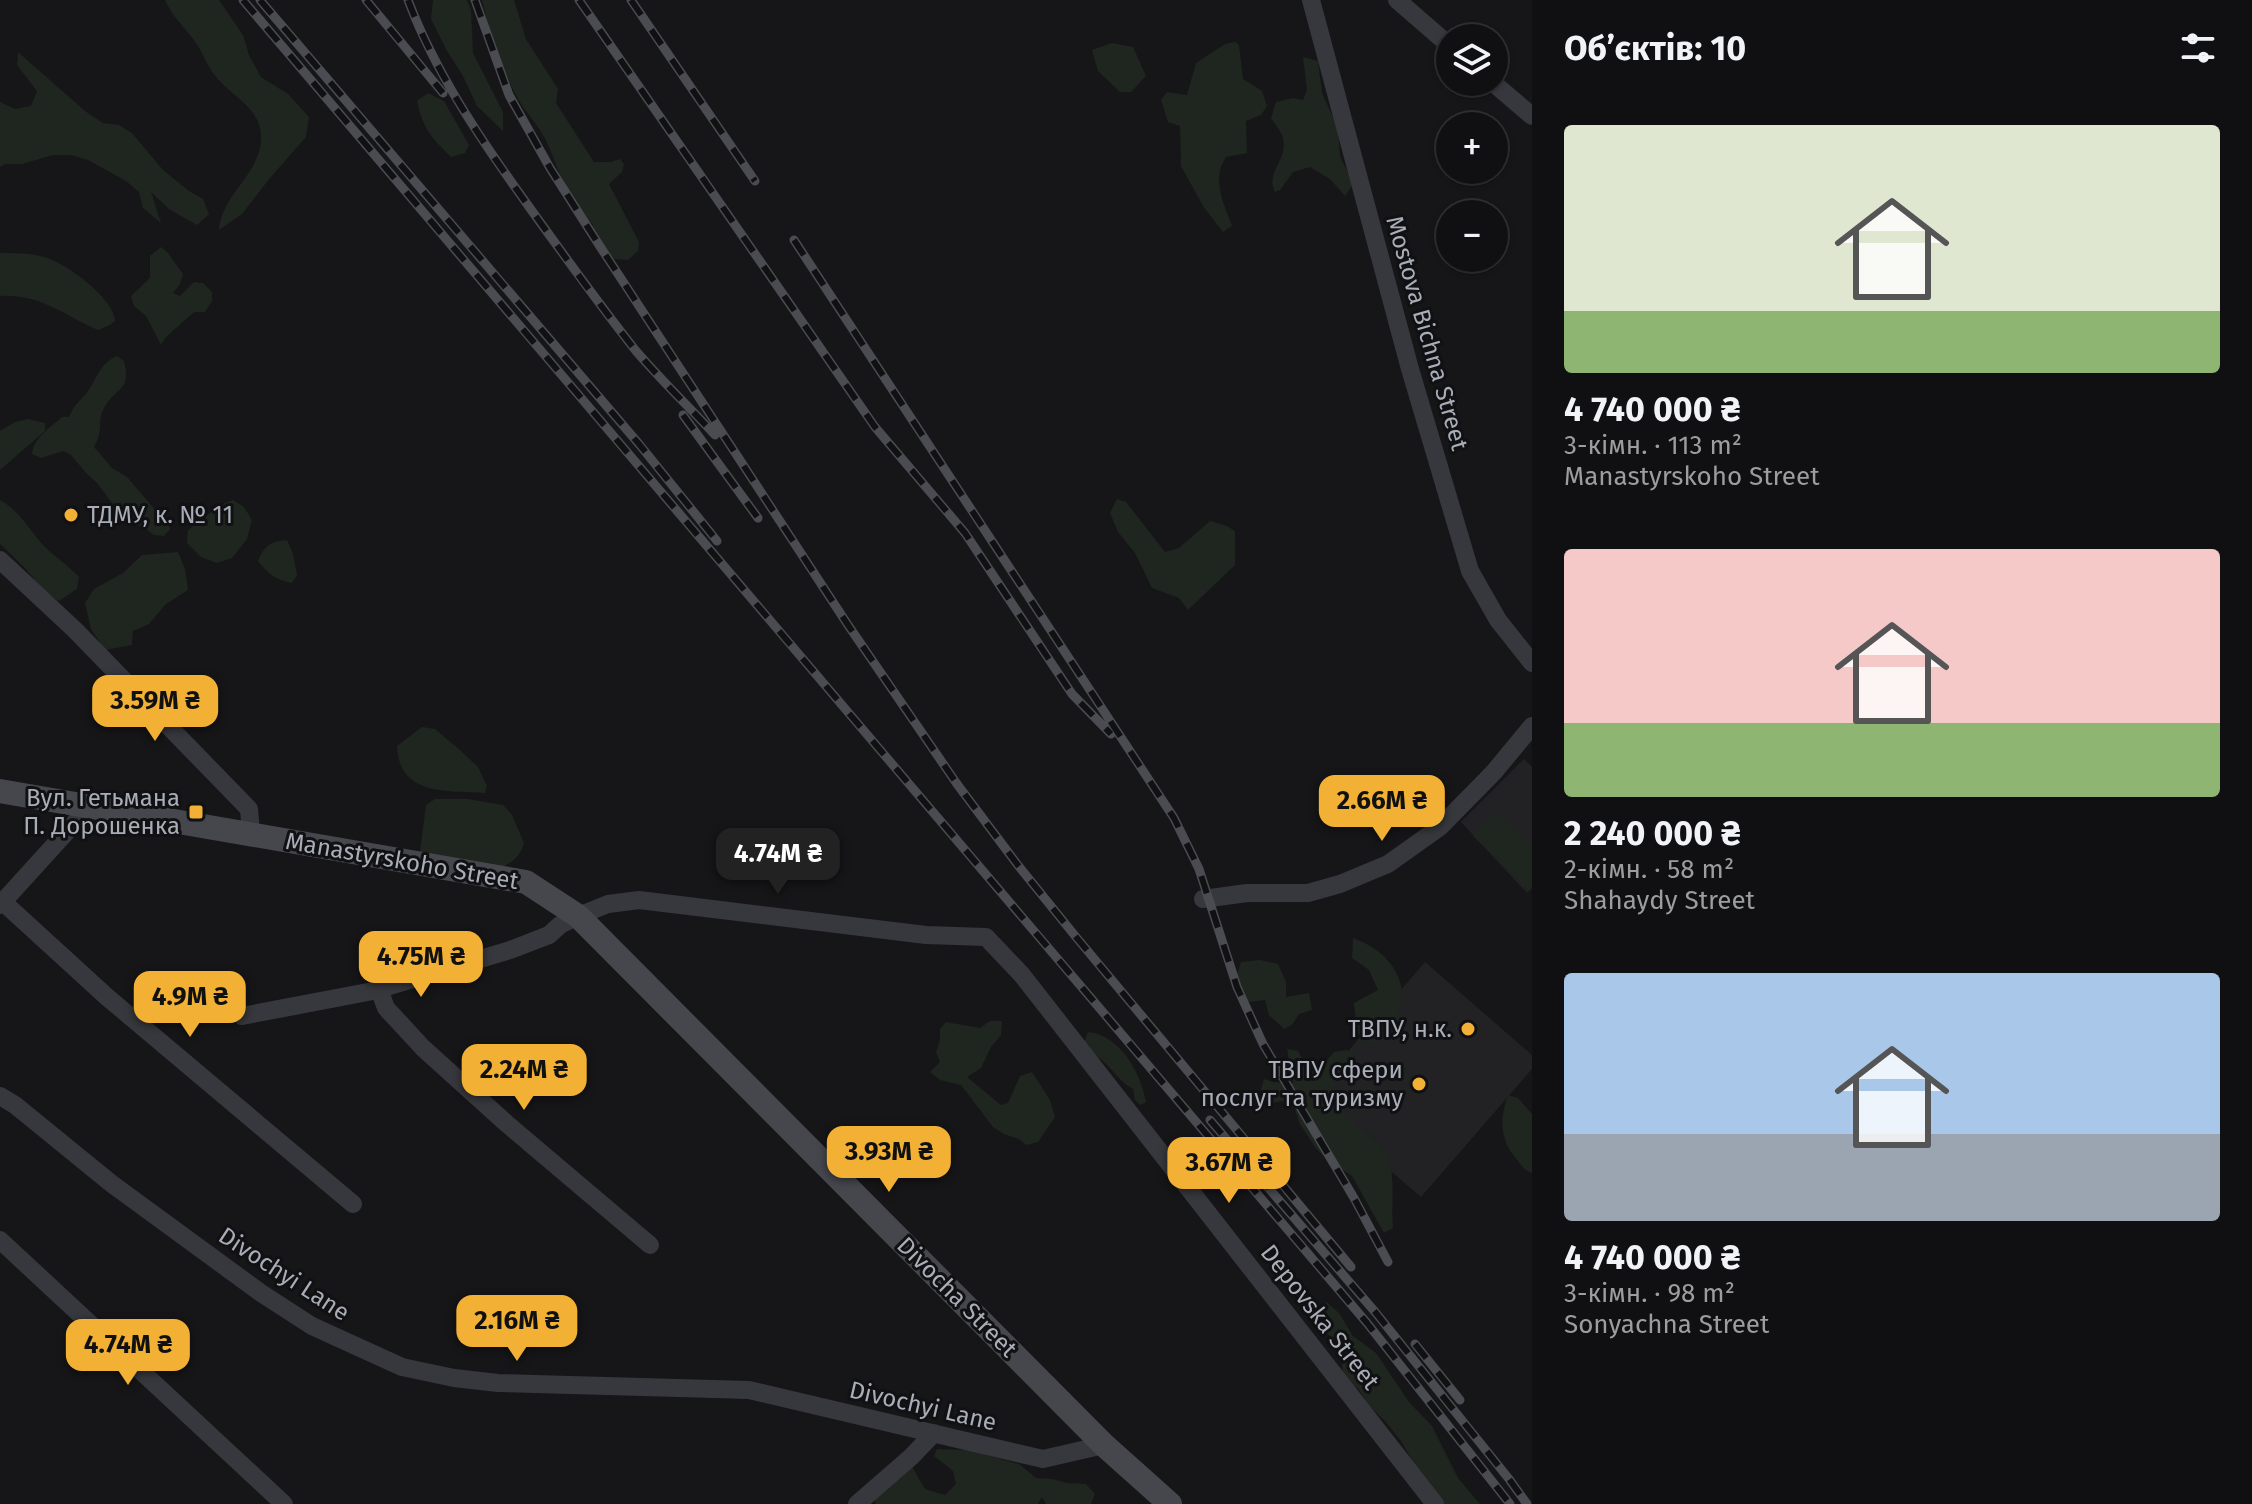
<!DOCTYPE html>
<html lang="uk">
<head>
<meta charset="utf-8">
<style>
  body { margin:0; font-family:"Fira Sans",sans-serif; background:#1e1e20; color:#f1f3f6; height:100vh; display:flex; flex-direction:column; font-size:30px; white-space:nowrap }
  * { box-sizing:border-box; margin:0 }
  p { font-size:26px; color:#9c9d9f }
  .icon { flex:none; width:44px; height:44px; fill:none; stroke:currentColor; stroke-width:2; stroke-linecap:round; stroke-linejoin:round }
  .map { position:relative; flex:1; overflow:hidden }
  .sheet { display:flex; flex-direction:column; background:#101012; width:720px }
  .sheet>* { flex:none }
  .controls { position:absolute; left:1436px; top:24px; display:grid; gap:16px }
  .controls a { display:grid; place-items:center; width:72px; height:72px; border-radius:50%; background:#101012; box-shadow:0 2px 6px #0004,0 0 0 2px #303032; font-size:40px }
  .price { position:absolute; translate:-50% -68px; padding:0 18px; border-radius:16px; background:#f2b134; color:#111; font-size:26px; line-height:52px; filter:drop-shadow(0 2px 4px #0008) }
  .price::after { content:''; position:absolute; left:50%; top:48px; width:24px; height:18px; margin-left:-12px; background:inherit; clip-path:polygon(0 0,100% 0,50% 100%) }
  .price.selected { background:#222; color:#fff }
  ul { padding:0; list-style:none }
  li { display:grid; align-content:center; gap:16px; height:424px; padding:0 32px }
  li span { display:grid; place-items:center; height:248px; border-radius:8px; color:#555 }
  li>.icon { margin-inline-start:auto }
  span .icon { width:144px; height:144px; fill:#fffc; stroke-width:1 }
  li b { font-size:34px }
  h2 { display:flex; justify-content:space-between; align-items:center; height:96px; padding:0 32px; font-size:34px }
  main { display:flex; flex:1; min-height:0 }
  .map>svg:first-child { display:block }
</style>
</head>
<body>
<main>
<div class="map">
<svg width="1532" height="1504" viewBox="0 0 1532 1504">
  <rect width="100%" height="100%" fill="#161618"/>
  <path fill="#222225" d="M 1524,759 L 1532,767 L 1532,888 L 1527,893 L 1461,822 Z
    M 1425,962 L 1532,1055 L 1532,1069 L 1421,1197 L 1307,1099 Z"/>
  <path fill="#1e261f" d="M 165,0 L 219,0 L 243,35 L 249,55 L 261,77 L 288,94 L 309,117 L 306,137 L 270,178 L 242,214 L 219,230 C 221,198 253,179 260,148 C 267,111 237,101 217,78 C 207,67 203,52 194,40 C 184,27 172,16 165,0 Z
    M 433,0 L 467,0 L 471,10 L 473,53 L 503,112 L 503,131 L 477,106 L 463,76 L 447,51 L 431,19 Z
    M 482,0 L 514,0 L 526,39 L 558,89 L 556,103 L 594,162 L 611,162 L 620,159 L 624,164 L 622,172 L 609,184 L 639,242 L 638,251 L 628,260 L 614,259 L 593,233 L 593,224 C 567,207 560,171 548,145 C 542,130 530,117 521,104 C 503,73 490,35 482,0 Z
    M 1235,42 L 1239,45 L 1243,79 L 1262,91 L 1267,106 L 1261,115 L 1246,121 L 1247,153 L 1226,157 C 1211,179 1224,204 1232,226 L 1223,232 L 1203,206 L 1181,166 L 1180,126 L 1168,122 L 1161,100 L 1167,92 L 1187,95 L 1196,63 L 1225,44 Z
    M 1112,43 L 1133,47 L 1146,76 L 1131,92 L 1120,92 L 1098,71 L 1092,50 Z
    M 18,52 L 85,111 L 103,123 L 119,125 L 132,133 L 163,170 L 189,191 L 203,199 L 209,214 L 197,225 L 169,209 L 151,192 L 161,223 L 143,208 L 139,192 L 126,181 L 88,160 L 71,155 L 53,155 L 22,164 L 5,164 L 0,167 L 0,102 L 15,109 L 31,106 L 37,91 L 17,65 Z
    M 1303,57 L 1318,61 L 1322,93 L 1338,128 L 1340,157 L 1354,183 L 1345,196 L 1330,179 L 1310,167 L 1293,172 L 1280,190 L 1275,192 C 1264,171 1291,159 1282,135 C 1280,130 1274,123 1271,118 L 1276,102 L 1293,98 L 1303,100 L 1307,90 Z
    M 428,93 L 444,101 L 469,145 L 465,153 L 451,157 C 431,137 423,129 417,101 Z
    M 161,247 L 168,253 L 183,274 L 180,284 L 173,293 L 180,296 L 194,282 L 203,283 L 212,292 L 212,301 L 205,312 L 194,312 L 166,337 L 161,345 L 146,316 L 134,306 L 131,296 L 150,278 L 150,256 Z
    M 0,253 C 14,253 30,253 44,257 C 65,262 115,299 115,321 L 108,326 L 98,330 C 63,315 41,294 0,296 Z
    M 117,356 L 124,361 C 132,393 114,387 103,410 C 99,417 101,426 99,435 C 98,439 96,443 94,447 L 112,468 L 127,477 L 157,512 L 167,519 L 170,529 L 164,536 L 154,535 L 142,526 L 129,523 L 117,510 L 98,484 L 86,473 L 71,455 L 63,451 L 41,458 L 32,454 C 34,437 50,428 62,417 L 69,417 C 76,402 79,403 88,391 C 98,377 99,364 117,356 Z
    M 28,419 L 45,423 L 45,431 L 0,470 L 0,431 L 15,422 Z
    M 1117,499 L 1126,502 L 1165,552 L 1179,548 L 1210,521 L 1227,526 L 1235,531 L 1235,565 L 1188,610 L 1179,598 L 1152,588 L 1135,553 L 1118,532 L 1110,513 Z
    M 0,500 C 19,510 30,531 45,547 C 55,557 68,565 79,577 L 77,589 L 59,601 L 45,593 L 26,569 L 0,544 Z
    M 233,500 L 244,507 L 252,520 L 247,539 L 232,558 L 217,563 L 201,557 L 187,543 L 188,530 C 204,519 215,506 233,500 Z
    M 287,540 L 293,554 L 297,575 L 292,583 C 276,580 267,573 258,561 C 264,546 271,541 287,540 Z
    M 178,552 L 185,569 L 188,590 L 166,604 L 149,624 L 133,631 L 132,645 L 105,650 L 91,629 L 85,603 L 94,589 L 123,573 L 142,555 Z
    M 422,727 L 435,729 L 461,751 L 478,767 L 487,786 L 485,793 C 447,790 399,797 397,746 Z
    M 435,799 L 468,799 L 503,805 L 512,815 L 524,843 C 520,857 512,864 497,868 L 420,852 L 426,805 Z
    M 1497,812 L 1532,846 L 1532,888 L 1529,891 L 1473,836 Z
    M 1353,938 C 1378,947 1398,964 1402,991 C 1402,998 1399,1004 1398,1010 C 1397,1018 1403,1026 1406,1034 L 1401,1038 L 1367,1044 L 1357,1032 L 1354,1003 L 1378,990 L 1369,970 L 1352,958 Z
    M 1260,960 L 1278,964 L 1286,982 L 1286,997 L 1309,993 L 1312,1010 L 1299,1014 L 1292,1025 L 1284,1029 L 1269,1015 L 1265,1000 L 1249,1002 L 1238,993 L 1237,975 L 1241,962 Z
    M 990,1021 L 1002,1021 L 1001,1035 L 991,1047 L 981,1068 L 967,1077 L 1001,1105 L 1008,1103 L 1020,1076 L 1032,1072 L 1050,1100 L 1055,1117 L 1038,1142 L 1026,1145 L 1019,1139 L 1004,1134 L 993,1127 L 961,1085 L 940,1080 L 930,1072 L 940,1062 L 936,1052 L 940,1040 L 940,1029 L 946,1022 L 980,1028 Z
    M 1088,1032 C 1120,1035 1141,1073 1146,1102 L 1140,1105 L 1135,1100 L 1133,1089 C 1120,1082 1114,1071 1103,1061 C 1095,1055 1090,1051 1084,1043 Z
    M 1287,1049 L 1298,1051 L 1305,1064 L 1322,1065 L 1334,1052 L 1347,1050 L 1355,1057 C 1349,1064 1340,1072 1336,1082 C 1322,1112 1380,1135 1389,1160 C 1395,1174 1391,1209 1393,1228 L 1384,1233 L 1352,1176 L 1327,1160 L 1315,1147 L 1300,1124 L 1295,1109 L 1282,1101 L 1268,1104 L 1261,1089 L 1264,1079 L 1273,1082 L 1293,1083 Z
    M 1508,1095 L 1518,1098 L 1532,1114 L 1532,1173 C 1525,1171 1523,1167 1518,1161 C 1500,1142 1499,1119 1508,1095 Z
    M 1326,1302 L 1339,1313 L 1353,1336 L 1376,1353 L 1409,1402 L 1432,1426 L 1458,1478 L 1480,1504 L 1437,1504 L 1401,1441 L 1385,1421 L 1369,1406 L 1359,1390 L 1343,1376 L 1342,1366 L 1346,1347 L 1322,1330 L 1316,1312 Z
    M 937,1449 L 968,1450 L 1019,1464 L 1036,1478 L 1052,1479 L 1067,1483 L 1086,1484 L 1095,1494 L 1091,1504 L 1046,1504 L 1042,1497 L 1038,1504 L 876,1504 L 873,1495 L 911,1465 L 925,1489 L 945,1495 L 956,1484 L 953,1471 L 934,1456 Z"/>
  <g fill="none" stroke-linecap="round" stroke-linejoin="round">
    <path stroke="#37383d" stroke-width="18" d="M 1311,0 L 1410,369 L 1470,571 L 1498,620 L 1532,663
      M 1397,0 L 1450,46
      M 1492,82 L 1532,116
      M 0,560 L 75,630 L 249,809 L 251,833
      M 1203,899 L 1247,893 L 1308,893 L 1340,884 L 1388,864 L 1440,827 L 1494,772 L 1532,726
      M 3,902 L 107,997 L 353,1204
      M 0,905 L 90,806
      M 379,989 L 386,1008 L 423,1048 L 506,1123 L 650,1245
      M 242,1016 L 373,991 L 510,950 L 549,935 L 560,925 L 578,916 L 608,904 L 639,900 L 926,935 L 986,937 L 1022,975 L 1435,1504
      M 0,1096 L 15,1105 L 112,1184 L 261,1293 L 312,1326 L 402,1367 L 454,1378 L 498,1383 L 749,1390 L 1043,1459 L 1104,1445
      M 0,1240 L 284,1504
      M 857,1504 L 911,1457 L 934,1433"/>
    <path stroke="#45474d" stroke-width="24" d="M 0,791 L 526,882 L 578,916 L 1104,1445 L 1170,1504"/>
    <g stroke="#4a4c52" stroke-width="9">
      <path id="rail" d="M 243,0 L 1367,1323 L 1510,1504
        M 260,0 L 639,444 L 717,541
        M 366,0 L 443,93
        M 408,0 C 436,74 481,140 527,204 C 563,254 598,303 636,351 C 661,380 689,407 715,435
        M 475,0 L 509,95 L 550,168 L 601,248 L 848,625 L 957,784 L 1017,864 L 1076,937 L 1351,1267
        M 579,0 L 875,427 L 965,533 L 1072,694 L 1111,734
        M 631,0 L 755,181
        M 794,240 L 1174,818 L 1199,869 L 1237,987 L 1263,1044 L 1354,1198 L 1388,1262
        M 683,415 L 758,518
        M 1210,1120 L 1376,1313 L 1509,1479 L 1527,1504
        M 1415,1344 L 1460,1400"/>
    </g>
    <use href="#rail" stroke="#111113" stroke-width="6" stroke-dasharray="18" stroke-linecap="butt"/>
  </g>
  <g fill="#f2b134" stroke="#111113" stroke-width="3">
    <circle cx="71" cy="515" r="8"/>
    <rect x="188" y="804" width="16" height="16" rx="4"/>
    <circle cx="1468" cy="1029" r="8"/>
    <circle cx="1419" cy="1084" r="8"/>
  </g>
  <g text-anchor="middle" dominant-baseline="central" stroke-width="6" stroke-linejoin="round" paint-order="stroke">
    <g font-size="24" fill="#a8adb8" stroke="#111113">
      <text transform="translate(1427 333) rotate(74)">Mostova Bichna Street</text>
      <text transform="translate(402 861) rotate(10)">Manastyrskoho Street</text>
      <text transform="translate(284 1274) rotate(33)">Divochyi Lane</text>
      <text transform="translate(957 1297) rotate(45)">Divocha Street</text>
      <text transform="translate(1320 1317) rotate(52)">Depovska Street</text>
      <text transform="translate(923 1406) rotate(13)">Divochyi Lane</text>
    </g>
    <g font-size="24" fill="#a8adb8" stroke="#111113" text-anchor="end">
      <text x="87" y="515" text-anchor="start">ТДМУ, к. № 11</text>
      <text x="180" y="798">Вул. Гетьмана<tspan x="180" dy="28">П. Дорошенка</tspan></text>
      <text x="1452" y="1029">ТВПУ, н.к.</text>
      <text x="1403" y="1070">ТВПУ сфери<tspan x="1403" dy="28">послуг та туризму</tspan></text>
    </g>
  </g>
</svg>
<div class="controls">
<a><svg class="icon" aria-label="layers" viewBox="0 0 24 24"><path d="M12 4l9 5-9 5-9-5zM3 14l9 5 9-5"/></svg></a>
<a>+</a>
<a>−</a>
</div>
<b class="price" style="left:155px;top:743px">3.59M ₴</b>
<b class="price" style="left:1382px;top:843px">2.66M ₴</b>
<b class="price selected" style="left:778px;top:896px">4.74M ₴</b>
<b class="price" style="left:421px;top:999px">4.75M ₴</b>
<b class="price" style="left:190px;top:1039px">4.9M ₴</b>
<b class="price" style="left:524px;top:1112px">2.24M ₴</b>
<b class="price" style="left:889px;top:1194px">3.93M ₴</b>
<b class="price" style="left:1229px;top:1205px">3.67M ₴</b>
<b class="price" style="left:517px;top:1363px">2.16M ₴</b>
<b class="price" style="left:128px;top:1387px">4.74M ₴</b>
</div>
<section class="sheet">
<h2>Об’єктів: 10<svg class="icon" aria-label="filters" viewBox="0 0 24 24"><path d="M4 7h16M4 17h16"/><circle cx="9" cy="7" r="2"/><circle cx="15" cy="17" r="2"/></svg></h2>
<ul>
<li><span style="background:linear-gradient(#dfe7d0 75%,#8fb573 0)"><svg class="icon" aria-label="home" viewBox="0 0 24 24"><path d="M3 11l9-7 9 7M6 9v11h12V9"/></svg></span><div><b>4 740 000 ₴</b><p>3-кімн. · 113 m²</p><p>Manastyrskoho Street</p></div></li>
<li><span style="background:linear-gradient(#f6c9c9 70%,#8fb573 0)"><svg class="icon" aria-label="home" viewBox="0 0 24 24"><path d="M3 11l9-7 9 7M6 9v11h12V9"/></svg></span><div><b>2 240 000 ₴</b><p>2-кімн. · 58 m²</p><p>Shahaydy Street</p></div></li>
<li><span style="background:linear-gradient(#a9c7e8 65%,#9aa5b1 0)"><svg class="icon" aria-label="home" viewBox="0 0 24 24"><path d="M3 11l9-7 9 7M6 9v11h12V9"/></svg></span><div><b>4 740 000 ₴</b><p>3-кімн. · 98 m²</p><p>Sonyachna Street</p></div></li>
</ul>
</section>
</main>
</body>
</html>
